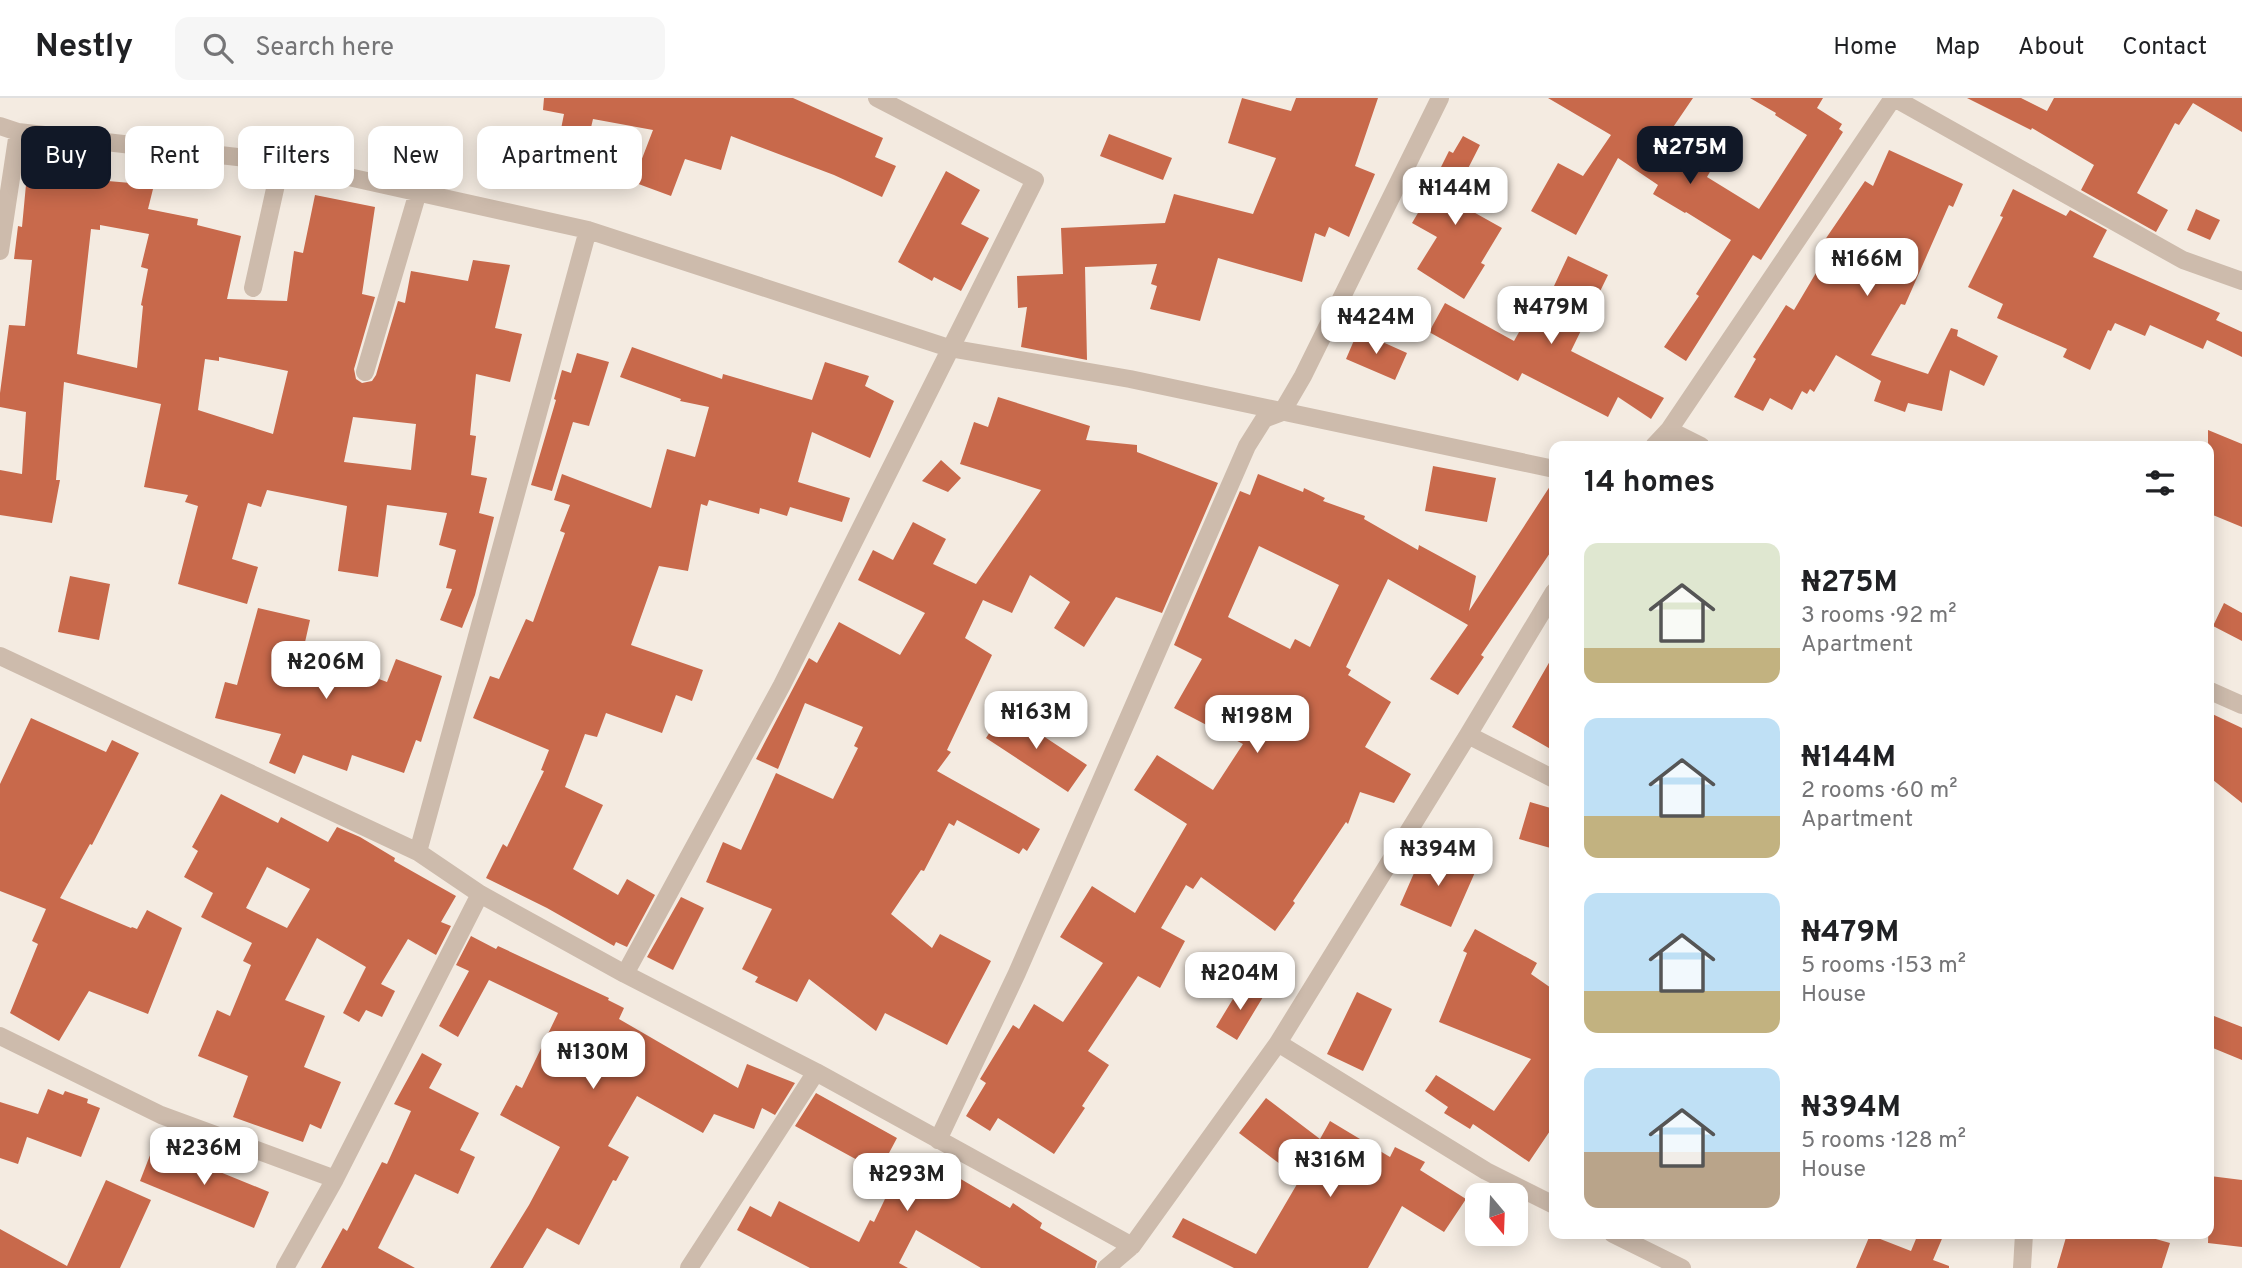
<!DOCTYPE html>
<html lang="en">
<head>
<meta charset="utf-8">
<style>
  body { margin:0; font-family:Overpass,sans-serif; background:#f6f6f6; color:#202124; height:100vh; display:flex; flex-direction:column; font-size:26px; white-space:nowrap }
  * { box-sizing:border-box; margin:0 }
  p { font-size:23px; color:#757577 }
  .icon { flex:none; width:38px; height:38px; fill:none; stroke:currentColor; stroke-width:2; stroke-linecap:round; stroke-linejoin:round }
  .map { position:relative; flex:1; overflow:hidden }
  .sheet { position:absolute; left:1549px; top:343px; width:665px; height:798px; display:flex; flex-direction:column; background:#fff; border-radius:14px; box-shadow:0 4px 18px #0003 }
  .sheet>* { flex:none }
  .banner { position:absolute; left:21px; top:28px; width:665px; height:63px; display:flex; gap:14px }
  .needle { width:46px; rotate:161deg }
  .controls { position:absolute; left:1465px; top:1085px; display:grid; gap:14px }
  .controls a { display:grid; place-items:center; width:63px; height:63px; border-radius:14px; background:#fff; box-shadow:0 4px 18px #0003; font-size:35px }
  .price { position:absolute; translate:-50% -60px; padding:0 16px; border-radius:14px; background:#fff; color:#222; font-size:23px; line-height:46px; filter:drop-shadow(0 2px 4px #0008) }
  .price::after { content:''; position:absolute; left:50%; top:42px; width:21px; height:16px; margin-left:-10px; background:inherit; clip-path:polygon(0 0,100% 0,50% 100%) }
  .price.selected { background:#111827; color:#fff }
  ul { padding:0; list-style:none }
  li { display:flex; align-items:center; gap:21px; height:175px; padding:0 35px }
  li span { display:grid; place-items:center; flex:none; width:196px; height:140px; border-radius:14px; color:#555 }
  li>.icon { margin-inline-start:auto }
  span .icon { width:84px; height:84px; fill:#fffc; stroke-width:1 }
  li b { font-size:30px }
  h2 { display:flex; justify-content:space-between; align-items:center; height:84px; padding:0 35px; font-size:30px }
  .tag { padding:0 24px; border-radius:14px; background:#fff; box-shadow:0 4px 18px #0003; font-size:24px; line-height:63px }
  .tag.selected { background:#111827; color:#fff }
  header { display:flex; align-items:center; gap:42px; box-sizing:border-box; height:98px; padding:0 35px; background:#fff; border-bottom:2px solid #e0e0e0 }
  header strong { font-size:33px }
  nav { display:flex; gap:38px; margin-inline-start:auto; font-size:24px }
  .search { width:490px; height:63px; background:#f6f6f6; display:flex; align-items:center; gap:18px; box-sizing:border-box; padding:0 24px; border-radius:14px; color:#757577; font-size:26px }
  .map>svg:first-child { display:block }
</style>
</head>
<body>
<header>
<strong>Nestly</strong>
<div class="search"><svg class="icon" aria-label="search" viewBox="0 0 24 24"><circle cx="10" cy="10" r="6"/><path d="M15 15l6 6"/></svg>Search here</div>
<nav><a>Home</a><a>Map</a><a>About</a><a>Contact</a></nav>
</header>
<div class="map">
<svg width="2242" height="1170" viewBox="0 0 2242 1170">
  <rect width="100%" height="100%" fill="#f4ebe1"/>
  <path fill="#c8694b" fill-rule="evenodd" d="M 544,0 L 793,0 L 883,40 L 875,59 L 896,68 L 882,99 L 834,77 L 731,38 L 721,72 L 685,61 L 671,98 L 633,84 L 653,32 L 593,21 L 589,38 L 561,31 L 564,16 L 543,12 Z
    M 1242,0 L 1291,13 L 1296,0 L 1378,0 L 1355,68 L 1375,76 L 1349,139 L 1329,129 L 1325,139 L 1315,135 L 1302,184 L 1218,160 L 1200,223 L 1150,211 L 1157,188 L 1151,186 L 1157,166 L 1085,169 L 1087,262 L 1021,249 L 1027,209 L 1018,210 L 1017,178 L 1063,176 L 1061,130 L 1165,125 L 1174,96 L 1253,116 L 1276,60 L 1228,45 Z
    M 1548,0 L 1693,0 L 1663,44 L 1711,72 L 1707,79 L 1759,111 L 1807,37 L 1775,17 L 1776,15 L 1750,0 L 1823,0 L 1817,10 L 1842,26 L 1839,31 L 1843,34 L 1761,162 L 1753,157 L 1686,263 L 1664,249 L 1699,198 L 1696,196 L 1731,142 L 1686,114 L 1685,115 L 1653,96 L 1658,87 L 1618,60 L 1576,137 L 1531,113 L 1558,65 L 1583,78 L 1611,37 Z
    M 1967,0 L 2021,0 L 2047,13 L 2054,0 L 2242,0 L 2242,34 L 2193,5 L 2179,27 L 2175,25 L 2137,95 L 2168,112 L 2156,134 L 2081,92 L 2094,67 L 2032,30 L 2031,32 Z
    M 1109,36 L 1172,60 L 1163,82 L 1100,58 Z
    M 1463,38 L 1480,47 L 1452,102 L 1502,130 L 1481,165 L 1485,167 L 1464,201 L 1417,171 L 1437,139 L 1412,125 L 1434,88 L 1432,87 L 1449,53 L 1453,55 Z
    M 1889,52 L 1963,86 L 1953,109 L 1949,107 L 1905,207 L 1901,206 L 1871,257 L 1928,276 L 1951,230 L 1958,232 L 1957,238 L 1998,258 L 1984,288 L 1950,272 L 1942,313 L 1908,305 L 1905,314 L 1874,303 L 1881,283 L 1836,257 L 1814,294 L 1810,291 L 1807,296 L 1802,293 L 1792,312 L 1770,300 L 1763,313 L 1734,299 L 1756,261 L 1753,259 L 1786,207 L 1794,212 L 1826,158 L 1818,152 L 1865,83 L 1873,88 Z
    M 946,73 L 980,92 L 961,126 L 989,140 L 961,193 L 934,179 L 932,183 L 898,164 Z
    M 27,76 L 154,87 L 148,111 L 198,121 L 197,127 L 241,138 L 227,201 L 287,203 L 294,153 L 303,155 L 315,97 L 375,109 L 362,196 L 375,199 L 354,271 L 356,281 L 362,285 L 372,283 L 376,277 L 398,203 L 405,205 L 411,173 L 468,183 L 473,162 L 510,167 L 495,230 L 522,236 L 510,284 L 476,276 L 470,337 L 476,338 L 471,377 L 487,380 L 479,415 L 494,419 L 475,497 L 462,530 L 440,522 L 452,491 L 446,490 L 456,452 L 439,447 L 447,415 L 387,407 L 378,479 L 338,473 L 347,408 L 267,392 L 261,409 L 248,405 L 232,461 L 258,469 L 247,506 L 178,486 L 198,408 L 185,404 L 188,397 L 144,389 L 161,306 L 64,284 L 56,382 L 60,382 L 52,425 L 0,417 L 0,372 L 22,376 L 26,314 L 0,309 L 0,295 L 9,227 L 25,228 L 32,162 L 14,161 L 18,128 L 22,129 ZM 100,127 L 149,136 L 141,169 L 148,171 L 141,207 L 143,208 L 137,270 L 77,256 L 91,131 L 100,132 ZM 219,259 L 288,273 L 273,336 L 198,312 L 205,261 L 219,263 ZM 353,319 L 416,326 L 411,372 L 344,364 Z
    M 2013,91 L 2066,118 L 2070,112 L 2107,132 L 2093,159 L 2220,215 L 2216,222 L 2242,234 L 2242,259 L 2207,242 L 2203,251 L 2150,227 L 2145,238 L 2115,225 L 2111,233 L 2108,232 L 2090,272 L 2063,259 L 2067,251 L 1997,220 L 2003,206 L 1968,189 L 2003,119 L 2000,118 Z
    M 2196,111 L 2220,122 L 2210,142 L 2187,132 Z
    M 1568,158 L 1608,177 L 1571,253 L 1664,300 L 1651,321 L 1618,299 L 1608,319 L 1522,275 L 1518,283 L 1429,234 L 1445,205 L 1514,243 L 1523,227 L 1533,233 Z
    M 1358,233 L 1407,255 L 1395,282 L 1346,261 Z
    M 632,249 L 722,281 L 723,276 L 812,302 L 825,264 L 869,278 L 865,288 L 894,303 L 870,360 L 812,334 L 798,384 L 850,400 L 842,424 L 790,409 L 787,418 L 760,410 L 759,416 L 709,402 L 707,408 L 701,406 L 688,473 L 659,468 L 631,547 L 703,572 L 692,603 L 676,597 L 662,635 L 606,615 L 597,639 L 585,636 L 565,689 L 603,707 L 573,771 L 618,797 L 627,781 L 655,797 L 627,849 L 616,844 L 614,848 L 547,810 L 486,780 L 503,746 L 507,749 L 544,673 L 541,672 L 549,652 L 473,620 L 490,578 L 499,581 L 526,521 L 533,524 L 565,435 L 560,433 L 570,407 L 554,402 L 562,376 L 651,410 L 667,351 L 695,359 L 709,309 L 680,303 L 681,301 L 620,279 Z
    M 577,255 L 609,264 L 589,328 L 573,324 L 552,393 L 531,387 L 556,302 L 554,301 L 562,272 L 571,275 Z
    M 998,299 L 1090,328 L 1086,342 L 1137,347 L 1137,354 L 1218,385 L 1162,515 L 1116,499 L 1084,549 L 1054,530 L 1070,504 L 1030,477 L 1012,515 L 983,502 L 965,540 L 992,557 L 947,652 L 951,654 L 937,673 L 1040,731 L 1027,753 L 1023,750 L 1019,756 L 957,722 L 954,728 L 949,725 L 924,773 L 921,772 L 891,816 L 932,850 L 940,836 L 991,863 L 947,947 L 885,915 L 876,933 L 809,881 L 797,904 L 755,884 L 758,879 L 742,871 L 772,811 L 706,784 L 723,744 L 741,752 L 776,675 L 833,701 L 858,650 L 854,648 L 863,629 L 805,605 L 778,671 L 756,661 L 809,560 L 817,565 L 839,524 L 900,557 L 925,515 L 858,482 L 873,452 L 893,462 L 913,424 L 946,441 L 933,466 L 976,486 L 1041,392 L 960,366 L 974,324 L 988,329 Z
    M 2208,332 L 2242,346 L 2242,429 L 2208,415 Z
    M 941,362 L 961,380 L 948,394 L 922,383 Z
    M 1433,368 L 1496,380 L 1487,424 L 1425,413 Z
    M 1258,376 L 1303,394 L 1304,390 L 1325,400 L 1323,403 L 1365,418 L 1364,421 L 1418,452 L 1419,447 L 1476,478 L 1469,513 L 1554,382 L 1554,449 L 1481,557 L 1484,559 L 1458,597 L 1430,581 L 1468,527 L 1388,481 L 1346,569 L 1351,572 L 1348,577 L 1391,604 L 1365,649 L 1411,676 L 1394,705 L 1360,694 L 1348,726 L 1346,724 L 1293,803 L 1295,805 L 1275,833 L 1201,779 L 1193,791 L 1186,787 L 1161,830 L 1185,843 L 1160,890 L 1138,878 L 1088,953 L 1109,967 L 1082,1008 L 1085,1010 L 1054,1056 L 998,1020 L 990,1033 L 966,1018 L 986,985 L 980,981 L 1013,927 L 1019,931 L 1034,906 L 1063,924 L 1103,865 L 1060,839 L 1092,788 L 1135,815 L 1187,726 L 1134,692 L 1157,657 L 1213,692 L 1243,646 L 1174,610 L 1202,561 L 1174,547 L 1240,393 L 1250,397 ZM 1259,448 L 1339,487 L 1310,549 L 1295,541 L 1290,551 L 1228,519 Z
    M 70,478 L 110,486 L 99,542 L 58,534 Z
    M 2224,505 L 2242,515 L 2242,543 L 2213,528 Z
    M 258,510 L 310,522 L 303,553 L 387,584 L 396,561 L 442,578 L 421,644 L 416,642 L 404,675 L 352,657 L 347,673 L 303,657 L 295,676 L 269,665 L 281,636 L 215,620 L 225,584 L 237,587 Z
    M 1554,556 L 1554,653 L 1512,629 Z
    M 1004,612 L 1087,667 L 1068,694 L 986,640 Z
    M 2208,614 L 2242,630 L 2242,705 L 2208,678 Z
    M 31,620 L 106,654 L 112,642 L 139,655 L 92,747 L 90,746 L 60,800 L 131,830 L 132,829 L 137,831 L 147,812 L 182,830 L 148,916 L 89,893 L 59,943 L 10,915 L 38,846 L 32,843 L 46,811 L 0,793 L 0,686 Z
    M 221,696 L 278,725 L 281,719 L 328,744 L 337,729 L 360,739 L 395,760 L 394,763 L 456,798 L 441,824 L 451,828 L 436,857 L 408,841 L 381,886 L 395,893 L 382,919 L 366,912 L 359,924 L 343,915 L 366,869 L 317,840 L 285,902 L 325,918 L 304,969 L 341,984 L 321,1031 L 310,1026 L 303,1044 L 233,1019 L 248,978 L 198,958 L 217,912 L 230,918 L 251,867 L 243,863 L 252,845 L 201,819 L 213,795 L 184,779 L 198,753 L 192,749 ZM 267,769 L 310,791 L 287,830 L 246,810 Z
    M 1530,704 L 1554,711 L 1554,751 L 1519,741 Z
    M 1425,750 L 1476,772 L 1451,829 L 1400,807 Z
    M 681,799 L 704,810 L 673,872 L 647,859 Z
    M 1475,831 L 1537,865 L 1531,876 L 1554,892 L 1554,1027 L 1529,1064 L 1473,1026 L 1470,1031 L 1444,1015 L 1448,1009 L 1425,993 L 1436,977 L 1494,1013 L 1531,961 L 1439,924 L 1467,855 L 1463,853 Z
    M 471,838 L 496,851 L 498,848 L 609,900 L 608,902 L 624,910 L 619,921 L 738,990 L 747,966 L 795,985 L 775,1017 L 762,1010 L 754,1031 L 714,1016 L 703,1035 L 637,998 L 608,1048 L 629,1059 L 616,1083 L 613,1082 L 579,1147 L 547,1130 L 523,1170 L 490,1170 L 529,1107 L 560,1049 L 500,1017 L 516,987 L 522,990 L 558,915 L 489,882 L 458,939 L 439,928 L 469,873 L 456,867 Z
    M 1242,886 L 1263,899 L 1237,942 L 1216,929 Z
    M 1357,894 L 1392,911 L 1363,973 L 1327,956 Z
    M 2214,918 L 2242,929 L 2242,962 L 2208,948 L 2208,931 Z
    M 422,955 L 442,966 L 429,990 L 479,1015 L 460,1052 L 475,1059 L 458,1096 L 415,1076 L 378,1150 L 415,1170 L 321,1170 L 343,1130 L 347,1133 L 382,1064 L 387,1066 L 411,1013 L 394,1006 Z
    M 48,991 L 63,997 L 65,993 L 88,1001 L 87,1005 L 100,1010 L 81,1059 L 27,1039 L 18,1066 L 0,1060 L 0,1004 L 38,1016 Z
    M 816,995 L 897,1040 L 889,1055 L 956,1086 L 959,1080 L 1010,1110 L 1013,1105 L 1042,1125 L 1040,1130 L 1097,1163 L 1095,1170 L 981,1170 L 916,1132 L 899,1165 L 908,1170 L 810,1170 L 737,1132 L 750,1108 L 771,1119 L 779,1103 L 859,1144 L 870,1122 L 874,1124 L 894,1082 L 795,1028 Z
    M 1266,1000 L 1320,1041 L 1330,1023 L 1390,1059 L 1395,1049 L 1425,1064 L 1420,1072 L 1466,1101 L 1444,1134 L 1402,1108 L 1368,1170 L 1234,1170 L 1172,1139 L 1183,1120 L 1256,1156 L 1300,1081 L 1239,1035 Z
    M 154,1047 L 269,1094 L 254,1130 L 140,1083 Z
    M 2210,1078 L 2242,1082 L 2242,1149 L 2208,1145 Z
    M 106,1082 L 151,1102 L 120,1170 L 0,1170 L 0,1131 L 67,1168 Z
    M 1918,1136 L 1944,1136 L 1933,1162 L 1949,1168 L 1949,1170 L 1856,1170 L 1870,1137 L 1911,1153 Z
    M 2067,1136 L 2138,1136 L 2170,1145 L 2162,1170 L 2057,1170 Z"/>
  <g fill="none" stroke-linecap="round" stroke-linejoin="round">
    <path stroke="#cdbbac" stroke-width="18" d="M 1894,0 L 2183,162 L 2242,183
      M 0,28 L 18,34 L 281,64 L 588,132 L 949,250 L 1130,281 L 1554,371
      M 0,153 L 18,34
      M 253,190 L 281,64
      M 365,274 L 418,94
      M 1669,332 L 1701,348
      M 1654,348 L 1669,332 L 1893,0
      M 0,558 L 418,754 L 480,796 L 625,876 L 816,974 L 1132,1148
      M 2208,592 L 2242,607
      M 1468,637 L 1554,681
      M 418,754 L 588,132
      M 625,876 L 782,587 L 1035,82 L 877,0
      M 0,938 L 161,1017 L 335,1081
      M 1278,945 L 1486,1073 L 1554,1107
      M 938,1042 L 1017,875 L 1247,348 L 1264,321 L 1282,314 L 1303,278 L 1440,0
      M 1613,1136 L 1682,1170
      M 285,1170 L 335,1081 L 480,796
      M 689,1170 L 816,974
      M 1106,1170 L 1132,1148 L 1278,945 L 1468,637 L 1554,494
      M 2022,1170 L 2024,1136"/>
  </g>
</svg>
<div class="controls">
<a><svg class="needle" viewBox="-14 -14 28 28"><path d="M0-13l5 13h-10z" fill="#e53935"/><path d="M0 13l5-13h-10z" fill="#757577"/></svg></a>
</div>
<b class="price selected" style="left:1690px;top:88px">₦275M</b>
<b class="price" style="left:1455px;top:129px">₦144M</b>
<b class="price" style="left:1867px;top:200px">₦166M</b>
<b class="price" style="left:1551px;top:248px">₦479M</b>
<b class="price" style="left:1376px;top:258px">₦424M</b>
<b class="price" style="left:326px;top:603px">₦206M</b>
<b class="price" style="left:1036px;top:653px">₦163M</b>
<b class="price" style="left:1257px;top:657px">₦198M</b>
<b class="price" style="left:1438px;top:790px">₦394M</b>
<b class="price" style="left:1240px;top:914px">₦204M</b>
<b class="price" style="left:593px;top:993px">₦130M</b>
<b class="price" style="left:204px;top:1089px">₦236M</b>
<b class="price" style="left:1330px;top:1101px">₦316M</b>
<b class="price" style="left:907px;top:1115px">₦293M</b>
<div class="banner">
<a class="tag selected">Buy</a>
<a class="tag">Rent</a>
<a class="tag">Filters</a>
<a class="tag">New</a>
<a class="tag">Apartment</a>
</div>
<section class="sheet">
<h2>14 homes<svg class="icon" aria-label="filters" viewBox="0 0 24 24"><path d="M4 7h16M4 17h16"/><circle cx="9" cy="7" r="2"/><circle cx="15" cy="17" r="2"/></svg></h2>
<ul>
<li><span style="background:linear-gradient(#dfe7d0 75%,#c2b280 0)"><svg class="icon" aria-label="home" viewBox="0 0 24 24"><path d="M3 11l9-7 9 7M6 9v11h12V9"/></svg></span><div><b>₦275M</b><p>3 rooms · 92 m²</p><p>Apartment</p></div></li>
<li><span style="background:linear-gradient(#bfe0f5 70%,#c2b280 0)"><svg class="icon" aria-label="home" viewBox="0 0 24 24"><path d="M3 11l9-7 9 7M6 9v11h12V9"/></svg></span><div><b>₦144M</b><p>2 rooms · 60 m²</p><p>Apartment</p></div></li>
<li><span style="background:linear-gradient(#bfe0f5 70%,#c2b280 0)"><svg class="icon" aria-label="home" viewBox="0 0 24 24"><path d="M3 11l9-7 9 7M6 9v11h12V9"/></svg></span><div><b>₦479M</b><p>5 rooms · 153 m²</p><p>House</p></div></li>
<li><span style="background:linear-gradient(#bfe0f5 60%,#b9a48a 0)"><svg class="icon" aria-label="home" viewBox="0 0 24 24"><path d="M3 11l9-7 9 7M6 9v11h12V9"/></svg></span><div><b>₦394M</b><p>5 rooms · 128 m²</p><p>House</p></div></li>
</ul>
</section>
</div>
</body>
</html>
